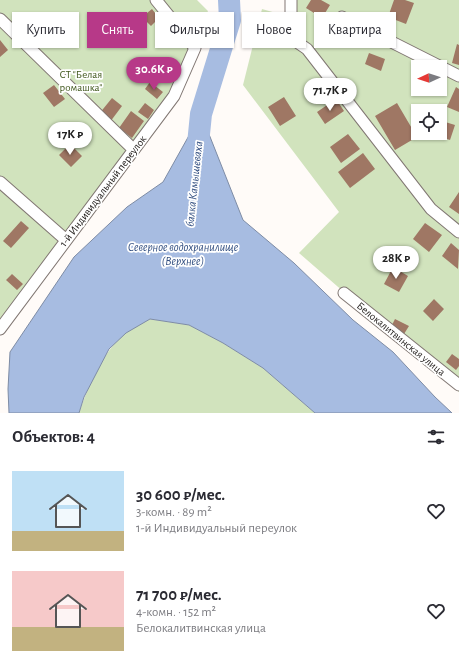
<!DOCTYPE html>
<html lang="ru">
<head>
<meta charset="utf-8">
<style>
  body { margin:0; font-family:"Alegreya Sans",sans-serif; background:#f7f7f7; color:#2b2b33; height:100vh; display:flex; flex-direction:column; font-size:15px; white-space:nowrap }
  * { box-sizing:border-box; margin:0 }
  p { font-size:13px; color:#7c7c81 }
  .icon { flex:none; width:22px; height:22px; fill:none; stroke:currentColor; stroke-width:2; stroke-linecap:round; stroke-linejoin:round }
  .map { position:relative; height:413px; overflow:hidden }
  .drawer { display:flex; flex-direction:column; background:#fff; flex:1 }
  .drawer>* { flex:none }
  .hud { position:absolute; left:12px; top:12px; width:435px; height:36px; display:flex; gap:8px }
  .needle { width:26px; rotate:267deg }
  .fabs { position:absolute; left:411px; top:60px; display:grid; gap:8px }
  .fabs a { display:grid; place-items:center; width:36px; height:36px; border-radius:0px; background:#fff; box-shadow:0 1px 3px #0004; font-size:20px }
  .price { position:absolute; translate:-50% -34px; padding:0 9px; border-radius:14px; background:#fff; color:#222; font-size:13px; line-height:26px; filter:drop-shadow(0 1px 2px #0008) }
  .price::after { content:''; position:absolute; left:50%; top:24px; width:12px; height:9px; margin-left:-6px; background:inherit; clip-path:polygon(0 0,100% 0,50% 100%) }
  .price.current { background:#b73988; color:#fff }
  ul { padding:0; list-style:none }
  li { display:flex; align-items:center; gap:12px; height:100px; padding:0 12px }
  li span { display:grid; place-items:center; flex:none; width:112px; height:80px; border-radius:0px; color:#555 }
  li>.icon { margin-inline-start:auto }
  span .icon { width:48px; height:48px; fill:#fffc; stroke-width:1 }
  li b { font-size:17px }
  h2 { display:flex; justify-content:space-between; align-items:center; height:48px; padding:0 12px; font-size:17px }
  .tag { padding:0 14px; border-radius:0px; background:#fff; box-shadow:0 1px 3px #0004; font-size:14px; line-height:36px }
  .tag.current { background:#b73988; color:#fff }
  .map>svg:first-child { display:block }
</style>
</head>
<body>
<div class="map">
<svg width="459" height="413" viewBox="0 0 459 413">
  <rect width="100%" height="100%" fill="#fffbf8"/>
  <path fill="#d1e3bd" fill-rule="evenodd" d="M 0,0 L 197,0 L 208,11 L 171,94 L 0,320 Z
    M 289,0 L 459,0 L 459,392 L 299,253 L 339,212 L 243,85 L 262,9 L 290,17 ZM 418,67 L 440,67 L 440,89 L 418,89 ZM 418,111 L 440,111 L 440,133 L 418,133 Z
    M 150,319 L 189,325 L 223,343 L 263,368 L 315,413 L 79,413 C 88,387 104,349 126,333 C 133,327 142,323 150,319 Z"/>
  <path fill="#a7bce1" stroke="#7e8ca5" d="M 201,114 L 243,220 L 294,263 L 353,320 L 393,352 L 435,397 L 452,413 L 315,413 L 263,368 L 223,343 L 189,325 L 150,319 L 126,333 L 109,349 L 84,397 L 79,413 L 9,413 L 8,389 L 10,352 L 74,257 L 127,207 L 163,182 Z"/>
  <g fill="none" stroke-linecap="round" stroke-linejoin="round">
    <path stroke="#a7bce1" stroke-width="22" d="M 198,144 L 201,114 L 230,20 L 229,0"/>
  </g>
  <path fill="#9f7764" d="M 311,0 L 321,0 L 330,5 L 322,18 L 306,8 Z
    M 394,0 L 405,0 L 414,3 L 406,24 L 388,17 Z
    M 152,9 L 159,18 L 151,26 L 142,17 Z
    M 46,13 L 57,24 L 36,47 L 24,36 Z
    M 0,40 L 8,50 L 0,57 Z
    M 457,44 L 459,45 L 459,65 L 452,63 Z
    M 369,53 L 385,59 L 381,71 L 365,64 Z
    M 150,82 L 163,92 L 157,99 L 145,89 Z
    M 54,85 L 65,99 L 54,107 L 43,93 Z
    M 456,87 L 459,89 L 459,112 L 447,107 Z
    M 284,97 L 296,116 L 280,126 L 268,107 Z
    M 112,98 L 122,106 L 110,122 L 99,114 Z
    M 336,99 L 344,111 L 325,124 L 317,112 Z
    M 145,103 L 154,110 L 148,119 L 138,112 Z
    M 397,103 L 417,137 L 395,150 L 375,116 Z
    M 131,111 L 144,121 L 132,138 L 119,128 Z
    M 442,121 L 455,125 L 450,140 L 438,136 L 440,133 Z
    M 348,134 L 360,149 L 341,163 L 330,147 Z
    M 70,144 L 82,156 L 71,167 L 59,155 Z
    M 363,153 L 375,169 L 350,188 L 338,172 Z
    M 459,192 L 459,214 L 449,207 Z
    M 21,221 L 29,228 L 11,248 L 3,241 Z
    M 425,223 L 442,235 L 429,252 L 413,239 Z
    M 451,243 L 459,250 L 458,269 L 442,256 Z
    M 393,267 L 408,276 L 399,292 L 384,284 Z
    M 12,274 L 23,284 L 17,290 L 6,280 Z
    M 434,299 L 444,309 L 433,321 L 423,311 Z
    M 395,319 L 409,326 L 404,334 L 391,327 Z
    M 452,354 L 459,359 L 459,366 L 456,370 L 446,362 Z"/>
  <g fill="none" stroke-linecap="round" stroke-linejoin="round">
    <g stroke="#817773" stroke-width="13">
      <path id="minor" d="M 291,0 L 291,38 L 307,49 L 431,209 L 459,232
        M 342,17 L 459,76
        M 0,19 L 134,150
        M 0,182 L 66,240
        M 344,293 L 459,385
        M 0,329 L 174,96 L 195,48 L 156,0"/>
    </g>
    <use href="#minor" stroke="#fff" stroke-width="11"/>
  </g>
  <g text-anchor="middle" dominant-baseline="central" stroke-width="3.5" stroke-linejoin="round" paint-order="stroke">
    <g font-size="11" fill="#42591f" stroke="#fff">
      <text x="81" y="74">СТ "Белая<tspan x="81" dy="13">ромашка"</tspan></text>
    </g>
    <g font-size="11" fill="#201c1a" stroke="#fff">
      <text transform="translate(103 191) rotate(-53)">1-й Индивидуальный переулок</text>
      <text transform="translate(401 339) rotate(39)">Белокалитвинская улица</text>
    </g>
    <g font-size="12" font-style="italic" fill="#355182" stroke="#fff">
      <text transform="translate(194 184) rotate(-84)">балка Камышеваха</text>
      <text x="183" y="247">Северное водохранилище<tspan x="183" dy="14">(Верхнее)</tspan></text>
    </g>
  </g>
</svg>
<div class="fabs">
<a><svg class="needle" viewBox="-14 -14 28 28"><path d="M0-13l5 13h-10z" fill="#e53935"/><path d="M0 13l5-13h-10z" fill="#7c7c81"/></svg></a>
<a><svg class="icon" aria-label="locate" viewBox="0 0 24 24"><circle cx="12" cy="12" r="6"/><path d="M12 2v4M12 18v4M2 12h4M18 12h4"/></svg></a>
</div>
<b class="price current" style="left:154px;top:91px">30.6K ₽</b>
<b class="price" style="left:330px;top:112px">71.7K ₽</b>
<b class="price" style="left:70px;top:156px">17K ₽</b>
<b class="price" style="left:396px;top:280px">28K ₽</b>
<div class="hud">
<a class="tag">Купить</a>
<a class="tag current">Снять</a>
<a class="tag">Фильтры</a>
<a class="tag">Новое</a>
<a class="tag">Квартира</a>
</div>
</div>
<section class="drawer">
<h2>Объектов: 4<svg class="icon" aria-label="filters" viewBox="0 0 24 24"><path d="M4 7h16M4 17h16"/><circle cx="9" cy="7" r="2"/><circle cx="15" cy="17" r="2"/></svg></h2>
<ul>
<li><span style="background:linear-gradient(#bfe0f5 75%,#c2b280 0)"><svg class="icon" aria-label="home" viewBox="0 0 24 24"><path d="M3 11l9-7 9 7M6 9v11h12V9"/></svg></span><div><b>30 600 ₽/мес.</b><p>3-комн. · 89 m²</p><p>1-й Индивидуальный переулок</p></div><svg class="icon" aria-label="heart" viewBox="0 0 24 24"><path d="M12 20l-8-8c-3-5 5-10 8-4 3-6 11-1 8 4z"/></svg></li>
<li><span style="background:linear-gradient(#f6c9c9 70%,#c2b280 0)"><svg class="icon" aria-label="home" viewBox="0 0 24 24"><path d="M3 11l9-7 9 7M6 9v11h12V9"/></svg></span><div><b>71 700 ₽/мес.</b><p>4-комн. · 152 m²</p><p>Белокалитвинская улица</p></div><svg class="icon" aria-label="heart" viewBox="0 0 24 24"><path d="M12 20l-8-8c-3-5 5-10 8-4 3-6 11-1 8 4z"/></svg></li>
</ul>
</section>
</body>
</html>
